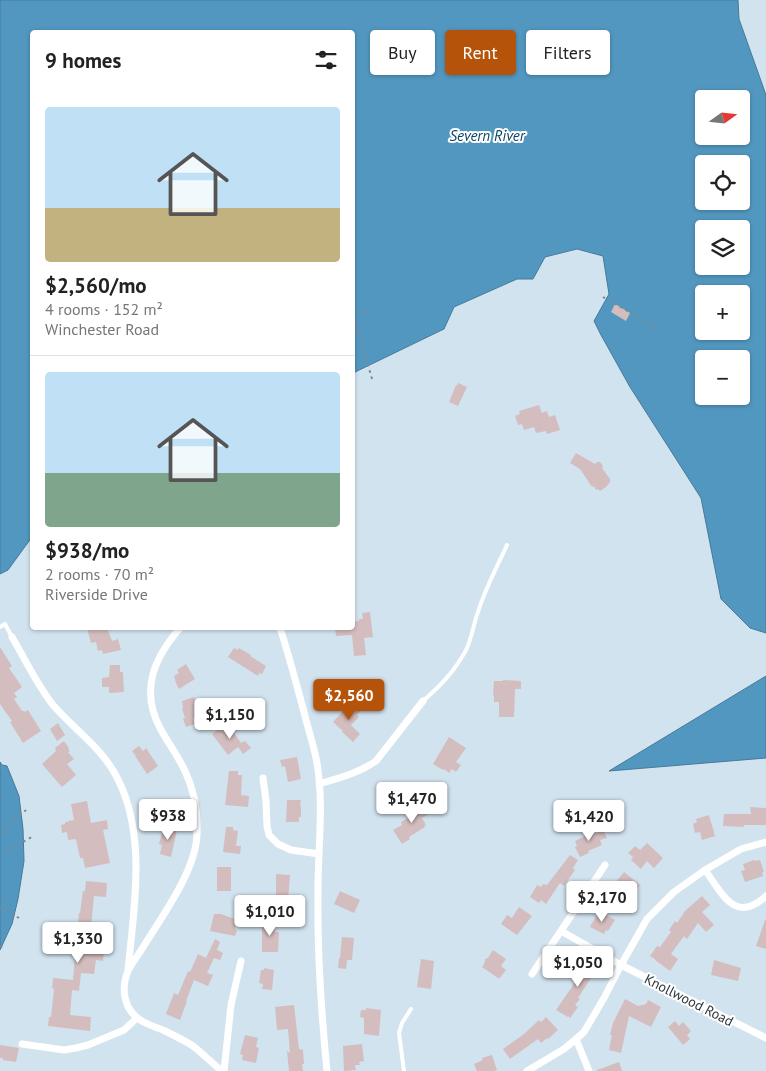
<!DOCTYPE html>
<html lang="en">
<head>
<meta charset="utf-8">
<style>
  body { margin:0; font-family:"PT Sans",sans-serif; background:#f6f6f6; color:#222; height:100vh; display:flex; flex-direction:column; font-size:19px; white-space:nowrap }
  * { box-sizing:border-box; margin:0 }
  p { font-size:16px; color:#767676 }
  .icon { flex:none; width:28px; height:28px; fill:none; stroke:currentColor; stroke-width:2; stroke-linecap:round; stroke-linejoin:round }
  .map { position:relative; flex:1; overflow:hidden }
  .details { position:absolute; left:30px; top:30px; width:325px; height:600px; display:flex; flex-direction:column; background:#fff; border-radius:5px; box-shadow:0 1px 4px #0004 }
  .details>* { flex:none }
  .top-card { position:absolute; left:370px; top:30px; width:320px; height:45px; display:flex; gap:10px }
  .needle { width:32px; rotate:75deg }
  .fabs { position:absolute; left:695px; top:90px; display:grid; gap:10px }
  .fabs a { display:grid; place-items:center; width:55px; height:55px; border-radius:5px; background:#fff; box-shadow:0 1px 4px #0004; font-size:25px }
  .price { position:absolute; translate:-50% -42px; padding:0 11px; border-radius:5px; background:#fff; color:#222; font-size:16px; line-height:32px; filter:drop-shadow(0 1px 2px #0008) }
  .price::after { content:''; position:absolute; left:50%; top:30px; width:15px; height:11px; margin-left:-8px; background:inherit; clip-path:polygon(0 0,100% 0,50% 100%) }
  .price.selected { background:#b45309; color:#fff }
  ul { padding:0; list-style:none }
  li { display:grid; align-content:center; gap:10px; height:265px; padding:0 15px }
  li+li { border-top:1px solid #e0e0e0 }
  li span { display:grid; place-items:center; height:155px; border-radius:5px; color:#555 }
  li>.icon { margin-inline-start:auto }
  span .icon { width:90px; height:90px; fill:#fffc; stroke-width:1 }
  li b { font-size:21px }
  h2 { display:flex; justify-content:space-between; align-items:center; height:60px; padding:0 15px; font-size:21px }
  .pill { padding:0 18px; border-radius:5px; background:#fff; box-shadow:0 1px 4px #0004; font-size:18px; line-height:45px }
  .pill.selected { background:#b45309; color:#fff }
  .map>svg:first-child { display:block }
</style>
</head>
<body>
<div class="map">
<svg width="766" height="1071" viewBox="0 0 766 1071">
  <rect width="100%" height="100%" fill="#d1e3ef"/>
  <path fill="#5297c0" stroke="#477a98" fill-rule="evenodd" d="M 0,0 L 738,0 L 739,19 L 766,95 L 766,633 L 750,628 L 721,599 L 701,498 L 630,387 L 601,335 L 594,321 L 609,294 L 603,256 L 577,249 L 545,257 L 533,279 L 517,279 L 454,307 L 444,329 L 353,373 L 352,32 L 32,32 L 32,537 L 8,570 L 0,574 ZM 704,99 L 741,99 L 741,136 L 704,136 ZM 704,164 L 741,164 L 741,201 L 704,201 ZM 704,229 L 741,229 L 741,266 L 704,266 ZM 704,294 L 741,294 L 741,331 L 704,331 ZM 704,359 L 741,359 L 741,396 L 704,396 Z
    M 766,676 L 766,758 L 609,771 Z
    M 0,762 L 2,765 L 7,766 L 19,796 L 23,829 L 24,861 L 18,899 L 12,924 L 0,950 Z"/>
  <path fill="#d4bdbe" d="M 615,304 L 630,313 L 626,321 L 611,312 Z
    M 458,383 L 467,387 L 458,406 L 449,402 L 456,385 L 457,386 Z
    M 539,405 L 542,413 L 547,411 L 549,417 L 555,415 L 560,430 L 547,434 L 546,431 L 536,433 L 534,427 L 524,430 L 522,424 L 518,425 L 515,416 L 520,414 L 519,411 Z
    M 576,453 L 595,464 L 597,462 L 600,462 L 603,466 L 602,468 L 610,479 L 610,482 L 606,487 L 600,491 L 598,489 L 596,490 L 594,486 L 592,487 L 580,469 L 570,463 Z
    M 370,612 L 373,637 L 364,638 L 366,655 L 354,656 L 352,635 L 336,636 L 335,628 L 352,628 L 352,622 L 359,621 L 359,619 L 363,619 L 362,613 Z
    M 87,628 L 107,628 L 112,641 L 118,639 L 121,650 L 103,654 L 102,650 L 98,651 L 96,642 L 91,643 Z
    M 0,647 L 12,666 L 9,668 L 22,687 L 14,693 L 17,697 L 14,699 L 22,711 L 24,711 L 25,712 L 28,710 L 41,731 L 23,743 L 10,722 L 12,721 L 0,704 Z
    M 234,648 L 238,650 L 239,648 L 251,655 L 250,656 L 266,666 L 262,674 L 259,673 L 258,676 L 228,657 Z
    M 186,664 L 195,679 L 179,689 L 176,683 L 174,676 L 179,673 L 177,670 Z
    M 110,665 L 120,665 L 120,672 L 123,672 L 124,692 L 109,693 L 109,687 L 102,687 L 102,678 L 109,677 Z
    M 503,680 L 521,681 L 521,689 L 515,689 L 514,717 L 499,717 L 499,702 L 494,702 L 494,696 L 493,695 L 494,681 L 503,681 Z
    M 194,697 L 196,703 L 208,699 L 212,710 L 196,716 L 197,717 L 193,718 L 195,724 L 186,727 L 183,719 L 185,718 L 182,709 L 183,708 L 182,701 Z
    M 353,700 L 359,705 L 357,706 L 361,710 L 357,715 L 359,717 L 351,725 L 360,734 L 353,742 L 342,732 L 343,731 L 333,722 Z
    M 58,723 L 65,735 L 57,741 L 50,729 Z
    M 226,724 L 229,728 L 230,727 L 241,743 L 245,741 L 251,748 L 243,754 L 238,747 L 228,755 L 212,734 Z
    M 449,737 L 466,748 L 456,762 L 461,765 L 456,772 L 452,769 L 449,773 L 444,769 L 443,770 L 433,764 Z
    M 64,741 L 69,748 L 68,749 L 70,751 L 68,752 L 74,759 L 67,764 L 76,775 L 62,787 L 42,764 L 56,751 L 55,748 Z
    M 139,746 L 143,751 L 146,748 L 158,766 L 147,774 L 135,756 L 136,756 L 132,751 Z
    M 297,757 L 301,779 L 288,782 L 285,766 L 282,767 L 280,760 Z
    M 229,771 L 238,771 L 238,775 L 242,775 L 241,795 L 249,796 L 248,807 L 225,805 Z
    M 287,800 L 301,800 L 300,806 L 301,806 L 301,817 L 299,817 L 299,822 L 286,822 Z
    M 87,801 L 91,823 L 107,820 L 108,829 L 103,830 L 110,863 L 85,868 L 83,858 L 80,858 L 76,839 L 68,840 L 67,832 L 62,833 L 61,825 L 65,824 L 65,822 L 68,822 L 68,821 L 74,820 L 71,804 Z
    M 423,802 L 430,813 L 422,818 L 426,825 L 424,826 L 425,827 L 409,837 L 410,839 L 402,844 L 393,830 L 402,825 L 401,822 L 415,814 L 412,808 Z
    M 750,807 L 766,808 L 766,825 L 744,825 L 744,827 L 723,826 L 724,814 L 751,814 Z
    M 709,815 L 715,836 L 702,840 L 700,832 L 695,833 L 693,824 L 697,822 L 696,819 Z
    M 164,826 L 177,830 L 171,857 L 160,854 L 162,845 L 159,844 Z
    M 226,827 L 233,827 L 233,830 L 238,831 L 236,846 L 241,846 L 240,854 L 223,852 Z
    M 593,830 L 595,834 L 603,830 L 607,838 L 600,840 L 602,845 L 588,851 L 589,853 L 580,857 L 575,847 L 577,846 L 575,841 L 585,836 L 584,833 Z
    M 647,843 L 663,858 L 654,868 L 647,861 L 641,869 L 631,860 L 633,857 L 628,853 L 635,846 L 640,850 Z
    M 570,855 L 578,860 L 573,868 L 575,870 L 564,886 L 560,883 L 546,904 L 541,900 L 539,903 L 530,897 L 537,885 L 541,887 L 543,884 L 547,885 Z
    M 754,860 L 755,861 L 760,860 L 764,872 L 762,872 L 763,876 L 745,882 L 741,871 L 745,870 L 743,864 Z
    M 217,867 L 231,867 L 231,891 L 217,891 Z
    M 624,872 L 640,885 L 631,896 L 615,883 Z
    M 276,874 L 290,875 L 288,901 L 276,900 Z
    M 86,881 L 107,883 L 106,897 L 94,896 L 91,927 L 94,927 L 92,948 L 104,950 L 103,961 L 96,960 L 94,974 L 81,973 L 79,991 L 72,990 L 70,1015 L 91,1017 L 90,1031 L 48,1026 L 49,1017 L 51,1017 L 54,989 L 52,988 L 53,978 L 73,980 L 75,955 L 72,955 L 72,946 L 76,946 L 79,913 L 80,913 L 83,891 L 85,891 Z
    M 340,891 L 360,900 L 354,913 L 334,904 Z
    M 702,896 L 710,905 L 702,912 L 714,925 L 706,932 L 698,923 L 687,939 L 684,936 L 671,954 L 678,959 L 670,971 L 655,960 L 655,959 L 650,956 L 657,946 L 660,947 L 671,932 L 669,930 L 675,921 L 677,923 L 685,911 Z
    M 519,907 L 532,916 L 517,935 L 501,924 L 507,915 L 512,918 Z
    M 599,911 L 615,920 L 608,931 L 606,930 L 604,934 L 590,927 Z
    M 214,914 L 221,914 L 237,920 L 235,929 L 237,930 L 235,936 L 210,931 Z
    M 765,920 L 766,920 L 766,949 L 756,946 Z
    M 262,921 L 274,921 L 275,932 L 279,932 L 278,952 L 262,952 Z
    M 342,937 L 354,938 L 352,960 L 347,960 L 346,969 L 338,968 L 339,958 L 340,958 Z
    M 215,939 L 220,942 L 217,950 L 223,953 L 220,960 L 214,958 L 207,973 L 213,975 L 208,986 L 194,980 L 186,1001 L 187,1001 L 180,1020 L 166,1014 L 174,993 L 178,995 L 188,971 L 190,972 L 198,954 L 206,958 Z
    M 493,950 L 506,959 L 501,966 L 506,970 L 500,978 L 498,978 L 482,967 L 485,962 L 485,959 L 488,958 Z
    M 585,958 L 600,968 L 595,977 L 594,976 L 592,978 L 591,978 L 578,998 L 580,999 L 575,1005 L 578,1007 L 570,1018 L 568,1016 L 568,1017 L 556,1010 L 576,981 L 573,979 Z
    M 421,959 L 434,961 L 431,989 L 417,987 Z
    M 714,960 L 741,968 L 738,981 L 711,975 Z
    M 264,968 L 274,970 L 272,990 L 262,989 L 263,984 L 259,983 L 261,970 L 264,970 Z
    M 625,999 L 638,1006 L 646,1004 L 648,1000 L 661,1007 L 651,1027 L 629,1016 L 621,1053 L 609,1050 L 612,1035 L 610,1035 L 613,1023 Z
    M 294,1005 L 299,1049 L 303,1050 L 304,1064 L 302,1064 L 303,1071 L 289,1071 L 287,1051 L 290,1053 L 288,1029 L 277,1030 L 275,1007 Z
    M 366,1008 L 381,1010 L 379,1036 L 364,1034 L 364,1018 L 360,1017 L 361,1010 L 366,1010 Z
    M 546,1017 L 558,1030 L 548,1039 L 547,1038 L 541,1043 L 538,1039 L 510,1059 L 503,1049 L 524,1034 L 539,1020 L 541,1022 Z
    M 675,1021 L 679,1026 L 683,1022 L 691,1031 L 687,1035 L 690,1039 L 683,1045 L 668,1027 Z
    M 245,1035 L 258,1038 L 256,1047 L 259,1048 L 256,1063 L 242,1060 L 243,1055 L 240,1054 Z
    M 362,1044 L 364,1061 L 359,1062 L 360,1065 L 355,1065 L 356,1070 L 344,1071 L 343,1046 Z
    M 0,1045 L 19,1048 L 16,1062 L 3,1060 L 3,1058 L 0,1058 Z
    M 492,1055 L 497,1070 L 493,1071 L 477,1071 L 474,1064 L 483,1060 L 482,1058 Z
    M 619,1062 L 622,1071 L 597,1071 L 597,1070 Z"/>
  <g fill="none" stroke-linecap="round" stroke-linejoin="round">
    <path stroke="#7d8992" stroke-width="2" stroke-dasharray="2.5 4" stroke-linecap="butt" d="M 603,297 L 655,327 L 656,323
      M 352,316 L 354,316 L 372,379
      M 354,316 L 371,310
      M 4,833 L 2,831 L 26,810
      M 6,851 L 32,837
      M 0,907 L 19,918
      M 0,946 L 5,949"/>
    <path stroke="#fff" stroke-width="4" d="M 0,627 L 5,624 L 12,637
      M 423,701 C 441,685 453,673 465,652 C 472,639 473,625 478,612 C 485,589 497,567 507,545
      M 404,1071 L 399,1033 L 402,1023 L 411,1009"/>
    <path stroke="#fff" stroke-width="7" d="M 180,628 C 154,658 140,690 160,728 C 168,743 178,756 185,771 C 194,790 198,812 197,834 C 196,872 160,919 140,952 C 136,958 131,965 128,971 C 124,981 123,992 126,1001 C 131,1019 147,1024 163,1030 C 173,1035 184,1040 193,1046 C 203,1054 212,1063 222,1071
      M 280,628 C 289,655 296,683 304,712 C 308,729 314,746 317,763 C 324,804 318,847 318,889 C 317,950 321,1010 327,1071
      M 12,637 C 25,659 37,685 53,705 C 73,728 99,746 114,772 C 148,830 134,907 128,970
      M 263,778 L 266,801 L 267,826 L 269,835 L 278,844 L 291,850 L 319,854
      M 319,784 C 339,778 359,773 376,761 L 423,701
      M 766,842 L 741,849 L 705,870 C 722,893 735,925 766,896
      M 561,931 L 621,965 L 766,1038
      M 532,974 L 605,865
      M 576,1039 L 589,1071
      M 22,1044 L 64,1050 L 76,1048 L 88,1045 L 124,1030 L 137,1018
      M 224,1071 L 231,1005 L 241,961
      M 527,1071 L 564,1049 L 576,1039 L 584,1032 L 604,998 L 621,965 L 647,919 L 674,892 L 705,870"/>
  </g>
  <g text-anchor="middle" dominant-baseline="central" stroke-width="4" stroke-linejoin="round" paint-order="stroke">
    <g font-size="14" fill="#2e353a" stroke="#fff">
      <text transform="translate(689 1000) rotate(27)">Knollwood Road</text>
    </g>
    <g font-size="15" font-style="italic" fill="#0a4360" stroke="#fff">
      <text x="487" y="135">Severn River</text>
    </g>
  </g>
</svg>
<div class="fabs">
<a><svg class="needle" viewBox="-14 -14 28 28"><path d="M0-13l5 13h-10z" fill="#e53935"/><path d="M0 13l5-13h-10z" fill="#767676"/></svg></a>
<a><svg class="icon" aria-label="locate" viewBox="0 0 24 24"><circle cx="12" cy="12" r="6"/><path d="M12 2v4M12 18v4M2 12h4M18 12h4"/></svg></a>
<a><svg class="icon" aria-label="layers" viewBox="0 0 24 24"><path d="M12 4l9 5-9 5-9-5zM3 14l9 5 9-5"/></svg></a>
<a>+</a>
<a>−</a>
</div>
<b class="price selected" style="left:349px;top:721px">$2,560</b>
<b class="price" style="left:230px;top:740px">$1,150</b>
<b class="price" style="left:412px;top:824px">$1,470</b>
<b class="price" style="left:168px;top:841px">$938</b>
<b class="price" style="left:589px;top:842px">$1,420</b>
<b class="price" style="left:602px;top:923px">$2,170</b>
<b class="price" style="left:270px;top:937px">$1,010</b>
<b class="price" style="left:78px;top:964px">$1,330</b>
<b class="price" style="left:578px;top:988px">$1,050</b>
<div class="top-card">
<a class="pill">Buy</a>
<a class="pill selected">Rent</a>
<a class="pill">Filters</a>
</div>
<section class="details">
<h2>9 homes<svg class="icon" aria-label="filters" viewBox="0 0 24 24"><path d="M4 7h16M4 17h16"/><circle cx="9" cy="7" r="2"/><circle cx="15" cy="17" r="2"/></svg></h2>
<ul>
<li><span style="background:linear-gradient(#bfe0f5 65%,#c2b280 0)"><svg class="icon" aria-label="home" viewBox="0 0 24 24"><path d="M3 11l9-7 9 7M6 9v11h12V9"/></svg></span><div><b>$2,560/mo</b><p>4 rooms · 152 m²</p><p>Winchester Road</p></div></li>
<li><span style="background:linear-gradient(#bfe0f5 65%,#7fa58c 0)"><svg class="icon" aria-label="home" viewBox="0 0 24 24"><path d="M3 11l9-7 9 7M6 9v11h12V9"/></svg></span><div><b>$938/mo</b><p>2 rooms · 70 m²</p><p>Riverside Drive</p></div></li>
</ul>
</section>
</div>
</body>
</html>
